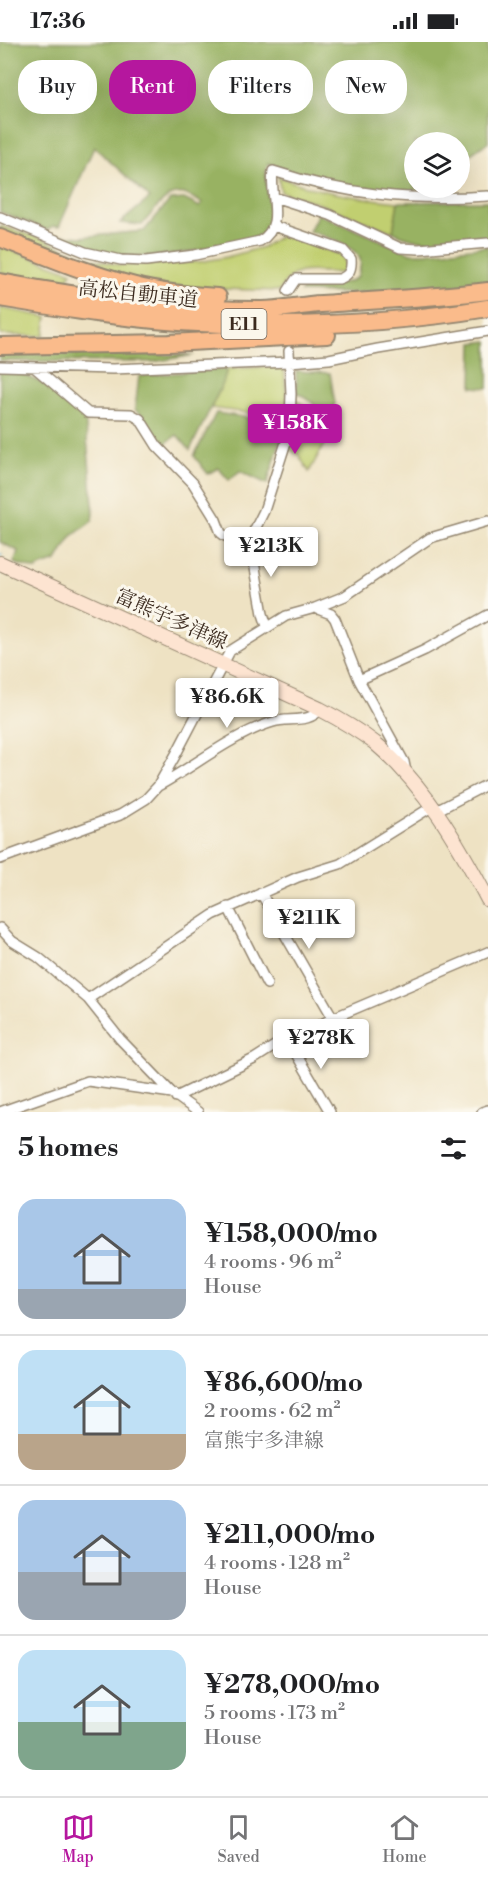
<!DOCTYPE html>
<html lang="en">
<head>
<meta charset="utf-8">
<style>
  body { margin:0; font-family:"Libre Bodoni","Noto Serif JP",serif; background:#f6f6f6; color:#202124; height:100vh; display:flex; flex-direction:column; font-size:22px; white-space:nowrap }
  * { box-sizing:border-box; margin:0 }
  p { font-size:20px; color:#757577 }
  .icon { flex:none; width:33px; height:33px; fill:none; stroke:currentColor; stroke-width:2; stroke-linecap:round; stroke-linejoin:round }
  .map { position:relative; height:1070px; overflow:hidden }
  .sheet { display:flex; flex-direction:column; background:#fff; flex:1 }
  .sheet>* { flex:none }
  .top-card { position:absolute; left:18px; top:18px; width:453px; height:54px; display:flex; gap:12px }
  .tools { position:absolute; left:404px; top:90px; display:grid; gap:12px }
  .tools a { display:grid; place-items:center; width:66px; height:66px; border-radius:50%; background:#fff; box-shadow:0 6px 24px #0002; font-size:30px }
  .price { position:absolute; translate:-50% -51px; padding:0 14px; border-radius:6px; background:#fff; color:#222; font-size:20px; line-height:39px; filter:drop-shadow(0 2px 3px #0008) }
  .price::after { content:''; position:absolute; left:50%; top:36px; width:18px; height:14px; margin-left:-9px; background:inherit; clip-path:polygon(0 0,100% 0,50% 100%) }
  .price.selected { background:#b5179e; color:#fff }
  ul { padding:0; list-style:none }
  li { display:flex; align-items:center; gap:18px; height:150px; padding:0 18px }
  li+li { border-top:2px solid #e0e0e0 }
  li span { display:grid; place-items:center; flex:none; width:168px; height:120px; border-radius:18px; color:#555 }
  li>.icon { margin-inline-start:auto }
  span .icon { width:72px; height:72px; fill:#fffc; stroke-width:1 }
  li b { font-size:26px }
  h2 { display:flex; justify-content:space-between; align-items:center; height:72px; padding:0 18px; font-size:26px }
  .pill { padding:0 21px; border-radius:24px; background:#fff; box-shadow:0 6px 24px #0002; font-size:21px; line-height:54px }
  .pill.selected { background:#b5179e; color:#fff }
  .status { display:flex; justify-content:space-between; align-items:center; height:42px; padding:0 30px; background:#fff; direction:ltr }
  .status svg { height:16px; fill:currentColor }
  .menu { display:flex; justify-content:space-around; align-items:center; height:84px; border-top:2px solid #e0e0e0; background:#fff; font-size:16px; color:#757577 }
  .menu a { display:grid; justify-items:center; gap:3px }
  .menu .selected { color:#b5179e }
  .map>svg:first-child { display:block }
</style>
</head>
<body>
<div class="status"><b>17:36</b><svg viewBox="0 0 49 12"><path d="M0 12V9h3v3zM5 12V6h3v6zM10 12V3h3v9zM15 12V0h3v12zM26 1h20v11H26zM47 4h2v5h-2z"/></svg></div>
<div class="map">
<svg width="488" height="1070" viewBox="0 0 488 1070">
  <rect width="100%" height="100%" fill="#fbf7ec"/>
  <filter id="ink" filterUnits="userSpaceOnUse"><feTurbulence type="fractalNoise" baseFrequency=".0167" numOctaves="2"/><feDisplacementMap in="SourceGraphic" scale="12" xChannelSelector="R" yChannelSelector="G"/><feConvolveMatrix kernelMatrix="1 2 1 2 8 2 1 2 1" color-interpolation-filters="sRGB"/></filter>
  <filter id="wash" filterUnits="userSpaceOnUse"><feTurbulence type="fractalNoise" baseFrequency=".008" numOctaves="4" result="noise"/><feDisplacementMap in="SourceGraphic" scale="24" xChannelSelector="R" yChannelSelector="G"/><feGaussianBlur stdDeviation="1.35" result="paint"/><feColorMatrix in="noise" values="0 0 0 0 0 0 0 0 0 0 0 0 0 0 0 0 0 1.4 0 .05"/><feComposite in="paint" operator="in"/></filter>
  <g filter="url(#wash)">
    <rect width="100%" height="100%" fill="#eee2c3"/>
    <path fill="#c1cf70" stroke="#7e7c47" stroke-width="1.5" d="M 278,134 C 313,150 360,156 398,160 L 393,190 L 312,159 L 281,150 Z
      M 0,184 L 43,197 L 83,215 L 119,223 L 199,220 L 227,215 L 263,205 L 284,192 L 341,213 C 346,219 348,227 340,231 C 315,230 291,222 280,249 L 169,245 L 119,234 L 0,189 Z
      M 0,204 L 72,230 L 65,242 L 0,231 Z
      M 0,266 L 47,275 L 44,294 L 0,293 Z
      M 262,325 L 284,325 L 287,362 L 286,376 L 211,366 L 223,341 L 227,327 Z
      M 295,358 C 312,367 319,381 327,397 L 309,430 L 298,412 L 287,406 L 294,386 Z"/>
    <path fill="#98b262" stroke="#6a6e40" stroke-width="1.5" d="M 0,0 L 488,0 L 488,100 L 459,120 L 459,100 L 414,100 L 414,146 L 420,146 L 414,149 C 359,149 319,141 268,121 C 261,142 276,172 264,189 C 258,198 241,199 230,201 C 186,212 138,221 93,208 C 81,204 70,199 58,194 L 61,193 L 81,195 L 144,189 L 170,158 L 184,157 L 200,165 L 202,161 C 197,158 190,154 184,152 C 166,148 152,172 142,183 L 120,181 L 150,156 L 94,105 L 59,185 L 53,184 L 47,188 C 31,182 15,175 0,170 Z
      M 488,159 L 488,197 C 450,200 429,205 393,190 L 398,160 Z
      M 318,172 L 411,211 L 425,211 L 488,204 L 488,243 L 352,251 L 301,250 C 309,232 333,244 347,240 C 351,239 353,237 357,236 C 359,230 362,223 360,217 C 355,203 322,193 309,189 Z
      M 488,299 L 488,346 L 472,345 L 473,301 Z
      M 0,311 L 194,313 L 153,320 L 0,319 Z
      M 227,327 L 223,341 L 190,408 L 177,393 L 162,404 L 143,374 L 135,368 L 139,334 Z
      M 15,328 L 55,348 L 85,375 L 94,473 L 92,479 L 71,495 L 57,519 L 37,526 L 37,528 L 14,521 L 18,509 L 0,500 L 0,329 Z
      M 296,329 L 330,331 L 335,362 L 325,377 C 317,365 311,357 297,351 Z
      M 216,371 L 286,381 L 267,442 L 240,429 L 229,438 L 218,426 L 208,432 L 194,414 Z"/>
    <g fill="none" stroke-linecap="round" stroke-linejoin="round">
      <path stroke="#55a5d0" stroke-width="3" d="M 0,513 L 1,513"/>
    </g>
  </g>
  <g filter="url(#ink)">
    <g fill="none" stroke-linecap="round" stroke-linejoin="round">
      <g stroke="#948670" stroke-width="12">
        <path id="minor" d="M 274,155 L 330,173 L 400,206 L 419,207 L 488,201
          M 0,175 L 85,210 L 121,218 L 146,219 L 195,213 L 260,199 C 286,184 269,153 273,129 C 346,153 411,159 488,154
          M 274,184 L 343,208 L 351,217 C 352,228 349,234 339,237 L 296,237 L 288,249
          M 0,324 L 113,327 L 289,320 L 329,317 L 378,307 L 488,289
          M 34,325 L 88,371 L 131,372 L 140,377 L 157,404 L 193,441 L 216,478 L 221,491 L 225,494 L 250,497
          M 315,566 L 331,572 L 335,577 L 359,638 L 404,720 L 406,730
          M 267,584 L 263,572 L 250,497 L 264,469 L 288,394 L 290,379 L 291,352 L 289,309
          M 359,638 L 425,608 L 488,573
          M 158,744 C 195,724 233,692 273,680 C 288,675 310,682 320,667
          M 436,769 L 488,742
          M 0,817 L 120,773 L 146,757 L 158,744 L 175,714 L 230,609 L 286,574 L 315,566 L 345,554 L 430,496 L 488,479
          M 261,851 L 333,976
          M 228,865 L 267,942
          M 0,886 L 12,899 L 38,915 L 88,957 L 120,997 L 172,1051 L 198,1070
          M 88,957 L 213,873 L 298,835 L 340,822 L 433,764
          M 289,1000 L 330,1070
          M 176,1055 L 254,1017 L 276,1003 L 289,1000 L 333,976 L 488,910
          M 0,1070 L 88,1039 L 172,1051
          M 482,1070 L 488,1068"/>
      </g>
      <g stroke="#948670" stroke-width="16">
        <path id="secondary" d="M 0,521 L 320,667 C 339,677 358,688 375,701 C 425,743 458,801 488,858"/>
      </g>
      <g stroke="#948670" stroke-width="20">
        <path id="motorway" d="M 0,196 C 43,213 86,231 131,243 C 159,251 189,253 218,255
          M 0,240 C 86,256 174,268 262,268 C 281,268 301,263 321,262 C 377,258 432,256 488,249
          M 0,256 C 66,267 132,278 198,281 C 295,286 392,282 488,266
          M 0,304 L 169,301 L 327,293"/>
      </g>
      <use href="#minor" stroke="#fff" stroke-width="9"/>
      <use href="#secondary" stroke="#fde4d1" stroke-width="14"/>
      <use href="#motorway" stroke="#fabb8b" stroke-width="16"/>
    </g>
  </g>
  <g text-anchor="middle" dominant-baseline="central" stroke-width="6" stroke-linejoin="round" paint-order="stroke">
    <rect fill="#fbf7ec" stroke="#75685c" stroke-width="1.5" x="221.5" y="267" width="45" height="30" rx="4.5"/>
    <g font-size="18" font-weight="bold" fill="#3b2a1e">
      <text x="244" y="282">E11</text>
    </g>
    <g font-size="20" fill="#3b2a1e" stroke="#fbf7ec">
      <text transform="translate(138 253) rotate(6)">高松自動車道</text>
      <text transform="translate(171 578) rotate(24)">富熊宇多津線</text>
    </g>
  </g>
</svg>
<div class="tools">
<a><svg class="icon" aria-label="layers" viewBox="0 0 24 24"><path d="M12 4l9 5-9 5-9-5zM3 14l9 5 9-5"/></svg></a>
</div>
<b class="price selected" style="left:295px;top:413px">¥158K</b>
<b class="price" style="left:271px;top:536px">¥213K</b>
<b class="price" style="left:227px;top:687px">¥86.6K</b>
<b class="price" style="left:309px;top:908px">¥211K</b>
<b class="price" style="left:321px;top:1028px">¥278K</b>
<div class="top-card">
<a class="pill">Buy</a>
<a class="pill selected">Rent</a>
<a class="pill">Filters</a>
<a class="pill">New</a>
</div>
</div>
<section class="sheet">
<h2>5 homes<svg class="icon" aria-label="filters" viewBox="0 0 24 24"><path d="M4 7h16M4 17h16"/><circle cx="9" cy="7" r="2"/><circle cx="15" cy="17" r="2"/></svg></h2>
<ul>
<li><span style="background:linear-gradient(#a9c7e8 75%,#9aa5b1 0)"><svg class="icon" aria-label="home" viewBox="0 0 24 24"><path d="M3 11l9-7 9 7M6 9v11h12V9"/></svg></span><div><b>¥158,000/mo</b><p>4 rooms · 96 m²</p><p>House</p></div></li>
<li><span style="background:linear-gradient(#bfe0f5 70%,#b9a48a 0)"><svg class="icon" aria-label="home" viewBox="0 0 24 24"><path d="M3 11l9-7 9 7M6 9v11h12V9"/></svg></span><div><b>¥86,600/mo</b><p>2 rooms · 62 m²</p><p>富熊宇多津線</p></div></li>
<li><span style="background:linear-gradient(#a9c7e8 60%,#9aa5b1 0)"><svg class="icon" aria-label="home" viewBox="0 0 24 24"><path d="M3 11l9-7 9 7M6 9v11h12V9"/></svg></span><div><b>¥211,000/mo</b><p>4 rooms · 128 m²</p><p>House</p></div></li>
<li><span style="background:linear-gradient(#bfe0f5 60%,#7fa58c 0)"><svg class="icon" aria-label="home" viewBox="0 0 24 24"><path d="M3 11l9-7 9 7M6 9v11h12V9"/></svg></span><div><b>¥278,000/mo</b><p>5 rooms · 173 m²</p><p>House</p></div></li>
</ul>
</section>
<nav class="menu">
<a class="selected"><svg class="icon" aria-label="map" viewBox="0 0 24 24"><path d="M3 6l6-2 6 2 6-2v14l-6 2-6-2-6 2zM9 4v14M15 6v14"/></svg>Map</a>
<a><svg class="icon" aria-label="saved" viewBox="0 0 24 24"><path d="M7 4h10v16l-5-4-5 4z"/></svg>Saved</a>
<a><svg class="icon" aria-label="home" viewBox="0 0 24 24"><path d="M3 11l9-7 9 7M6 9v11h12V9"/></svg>Home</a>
</nav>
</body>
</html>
